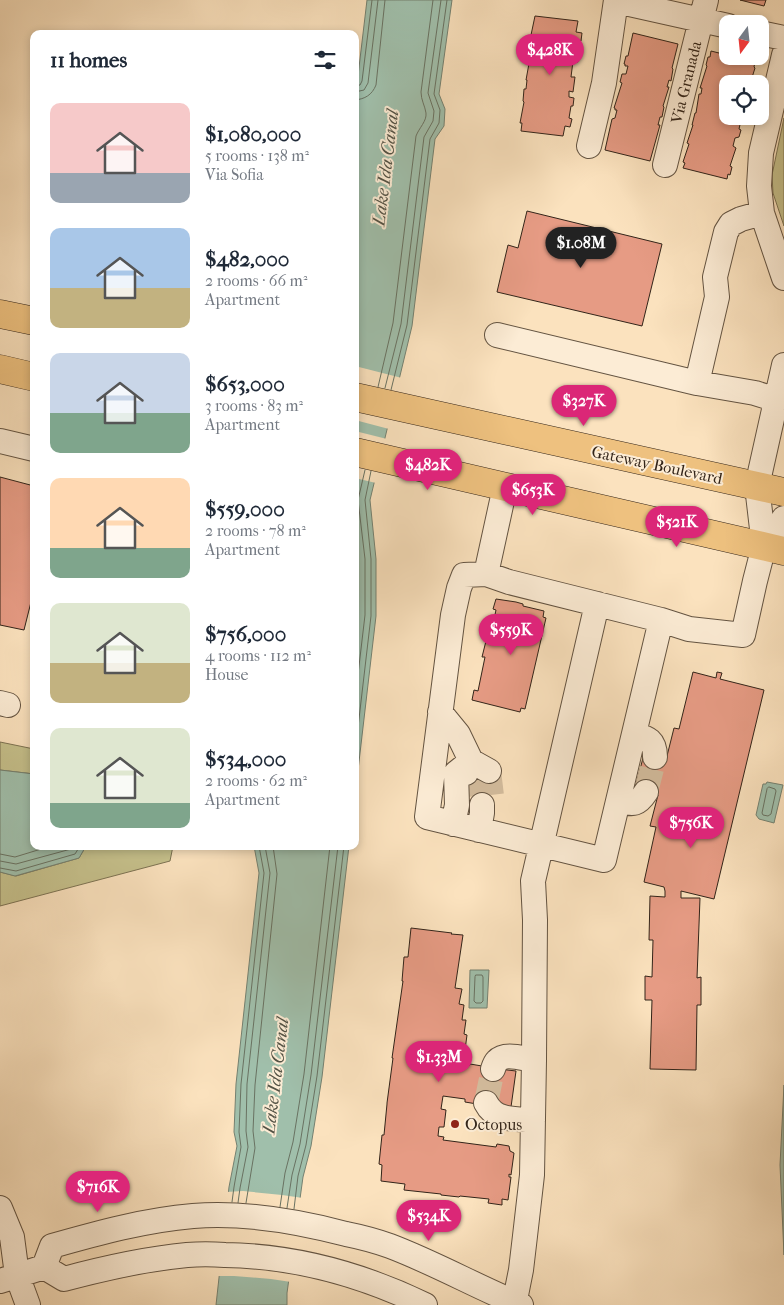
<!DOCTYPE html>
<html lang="en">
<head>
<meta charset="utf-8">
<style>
  body { margin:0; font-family:"IM FELL French Canon",serif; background:#f6f6f7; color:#1f2937; height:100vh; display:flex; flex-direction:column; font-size:19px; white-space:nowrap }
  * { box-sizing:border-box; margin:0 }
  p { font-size:16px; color:#747a83 }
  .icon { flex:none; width:28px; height:28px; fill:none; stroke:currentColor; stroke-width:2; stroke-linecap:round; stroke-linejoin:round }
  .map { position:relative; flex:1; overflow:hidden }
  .side { position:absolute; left:30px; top:30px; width:329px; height:820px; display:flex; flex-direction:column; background:#fff; border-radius:10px; box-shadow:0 2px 8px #0003 }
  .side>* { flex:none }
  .needle { width:32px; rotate:195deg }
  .tools { position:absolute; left:719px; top:15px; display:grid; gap:10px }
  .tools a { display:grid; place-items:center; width:50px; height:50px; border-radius:10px; background:#fff; box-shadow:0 2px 8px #0003; font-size:25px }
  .price { position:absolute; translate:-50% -42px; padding:0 11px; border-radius:18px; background:#db2777; color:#fff; font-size:16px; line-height:32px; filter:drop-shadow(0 1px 2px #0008) }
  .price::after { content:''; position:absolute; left:50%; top:30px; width:15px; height:11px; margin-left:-8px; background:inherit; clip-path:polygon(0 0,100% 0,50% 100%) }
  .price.on { background:#222; color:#fff }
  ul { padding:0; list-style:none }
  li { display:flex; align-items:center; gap:15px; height:125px; padding:0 20px }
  li span { display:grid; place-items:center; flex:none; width:140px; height:100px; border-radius:10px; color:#555 }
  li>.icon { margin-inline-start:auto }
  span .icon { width:60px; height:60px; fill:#fffc; stroke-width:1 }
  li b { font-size:21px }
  h2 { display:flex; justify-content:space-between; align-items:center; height:60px; padding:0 20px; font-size:21px }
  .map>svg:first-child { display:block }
</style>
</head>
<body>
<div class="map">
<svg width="784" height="1305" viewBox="0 0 784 1305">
  <rect width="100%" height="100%" fill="#fbe2be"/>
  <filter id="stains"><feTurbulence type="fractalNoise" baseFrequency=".004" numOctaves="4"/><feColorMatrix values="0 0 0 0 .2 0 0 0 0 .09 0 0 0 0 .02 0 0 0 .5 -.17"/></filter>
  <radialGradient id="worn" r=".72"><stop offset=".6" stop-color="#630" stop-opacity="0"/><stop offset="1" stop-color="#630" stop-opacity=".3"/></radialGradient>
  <path fill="#c6c18c" stroke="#7c7252" d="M 784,118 L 784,226 L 773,193 L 772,175 Z
    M 0,742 L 34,749 L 34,774 L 0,770 Z
    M 86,846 L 173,846 L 170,861 L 0,906 L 0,872 L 16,876 L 79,858 Z"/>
  <path fill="#a0bfab" stroke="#748171" d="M 367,0 L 452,0 L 439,94 L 445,109 L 444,126 L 435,139 L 412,326 L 370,500 L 376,559 L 376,616 L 355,796 L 355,101 Z
    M 0,770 L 34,774 L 34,846 L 86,846 L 79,858 L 15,876 L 0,872 Z
    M 767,782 L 783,785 L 774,823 L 759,819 L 756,815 L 763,784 L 766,784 Z
    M 254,846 L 349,846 L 322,1077 L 311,1146 L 303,1177 L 287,1293 L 287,1305 L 216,1305 L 229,1187 L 237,1146 L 234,1132 L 236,1084 L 259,873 Z
    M 470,970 L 489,970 L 487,1008 L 469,1008 Z
    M 784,1085 L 784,1255 L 780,1165 Z"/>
  <path fill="#fbe2be" d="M 355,366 L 402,378 L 389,429 L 355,420 Z
    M 355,431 L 387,439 L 376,483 L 355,478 Z
    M 243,1191 L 282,1195 L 303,1198 L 291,1282 L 271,1279 L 234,1276 L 217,1276 L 226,1192 Z"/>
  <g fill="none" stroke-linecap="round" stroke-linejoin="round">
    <path stroke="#697262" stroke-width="1" d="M 355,86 L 360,85 L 362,81 L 372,0
      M 355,92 L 364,90 L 368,83 L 378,0
      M 355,100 C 365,99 372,95 376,85 L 385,0
      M 378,387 L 393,323 L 416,136 C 419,128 427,121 426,113 C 425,106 421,100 421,92 L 433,0
      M 385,388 L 401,324 L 424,137 L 433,121 L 434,111 L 428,93 L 441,0
      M 391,390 L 407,325 L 430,139 L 439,123 L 440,110 L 434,94 L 447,0
      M 355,539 C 359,571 359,604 355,636
      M 355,700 L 365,615 L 365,559 L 358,500 L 365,470
      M 355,753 L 371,616 L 371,559 L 365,500 L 371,471
      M 769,787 L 775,789 L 776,791 L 771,814 L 768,816 L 763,815 L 762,813 L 767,789 Z
      M 0,854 L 15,857 L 51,846
      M 0,861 L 16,864 L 71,849 L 73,846
      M 0,868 L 16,871 L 75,854 L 80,846
      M 476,975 L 482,975 L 483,977 L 483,1001 L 481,1003 L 476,1003 L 474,1001 L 475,977 Z
      M 232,1202 L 234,1187 L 241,1147 L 239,1132 L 241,1084 L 264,873 L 259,846
      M 238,1203 L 240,1188 L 248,1147 L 246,1131 L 247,1084 L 270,873 L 265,846
      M 246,1203 L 255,1148 L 253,1131 L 255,1085 L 277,874 L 273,846
      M 280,1207 L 285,1173 L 293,1142 L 304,1074 L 330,846
      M 287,1208 L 292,1175 L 300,1144 L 311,1075 L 338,846
      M 294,1209 L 298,1176 L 306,1145 L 317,1076 L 344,846"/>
  </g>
  <path fill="#e69b84" stroke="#322419" d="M 740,0 L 766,0 L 764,6 Z
    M 535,16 L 578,21 L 576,32 L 582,33 L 581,41 L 579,41 L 578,62 L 573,61 L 571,77 L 575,77 L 573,92 L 569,91 L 569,97 L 574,98 L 573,106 L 571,106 L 569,118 L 572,119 L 570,127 L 565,126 L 563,136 L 521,131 L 522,123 L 520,123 L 524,102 L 523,101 L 524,89 L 526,89 L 527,80 L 526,80 L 530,58 L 528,58 L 530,45 L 531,45 L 531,35 Z
    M 633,33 L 678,44 L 672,68 L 673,69 L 671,81 L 669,80 L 667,87 L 669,87 L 663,106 L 664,107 L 662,117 L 660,117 L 658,125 L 660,125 L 650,161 L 605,150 L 612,119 L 615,118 L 617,110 L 615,110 L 615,108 L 614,108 L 622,83 L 620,82 L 622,74 L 626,74 L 628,66 L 625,66 L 625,64 L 624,64 L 626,56 L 628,56 Z
    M 711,51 L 755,62 L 754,67 L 755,68 L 750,84 L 728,84 L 728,116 L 742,116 L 739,129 L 741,130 L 739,137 L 735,138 L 733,146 L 736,148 L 730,166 L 732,167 L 730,175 L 728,174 L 727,179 L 683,168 L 685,163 L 683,162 L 689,144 L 687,143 L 693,125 L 692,125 L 695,113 L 696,113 L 699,94 L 701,94 L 702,88 L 700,88 L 707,66 L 706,65 L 708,57 L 710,57 Z
    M 527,211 L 662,244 L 642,326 L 497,292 L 508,245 L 518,248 Z
    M 0,477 L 34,486 L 34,590 L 24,630 L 0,625 Z
    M 496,599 L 516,602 L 523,604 L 523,606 L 544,611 L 543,617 L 546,618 L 525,709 L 521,708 L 520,712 L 472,700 L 474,690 L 478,691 L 485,657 L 482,657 L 486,641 L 489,642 L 496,610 L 493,609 Z
    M 693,672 L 716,678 L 717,672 L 722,673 L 720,679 L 764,690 L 714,899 L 681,891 L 681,898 L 700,898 L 697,978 L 701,977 L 701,1005 L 697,1005 L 696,1070 L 650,1069 L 652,1000 L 645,1000 L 645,976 L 652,977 L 653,940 L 649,940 L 650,896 L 665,897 L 665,891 L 664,887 L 644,882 L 656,827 L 650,826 L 658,795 L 635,789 L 644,754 L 666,760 L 674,728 L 679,729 Z
    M 411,928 L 452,933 L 451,934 L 463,935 L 455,988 L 462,989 L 459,1004 L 464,1005 L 462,1020 L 466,1020 L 464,1034 L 467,1035 L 463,1065 L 469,1066 L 470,1064 L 482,1066 L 482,1067 L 516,1071 L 511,1107 L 478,1102 L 477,1104 L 465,1102 L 465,1099 L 443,1096 L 441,1109 L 446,1110 L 444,1127 L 439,1127 L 438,1136 L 444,1137 L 443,1140 L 496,1147 L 497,1144 L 509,1146 L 510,1151 L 514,1153 L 511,1175 L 509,1174 L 509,1177 L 511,1177 L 508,1200 L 502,1199 L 502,1205 L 488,1203 L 489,1199 L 460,1196 L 459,1197 L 441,1195 L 441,1194 L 404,1190 L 405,1184 L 381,1181 L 382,1165 L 379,1164 L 382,1135 L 384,1135 L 387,1104 L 387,1103 L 393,1058 L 392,1058 L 403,981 L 402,981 L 404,957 L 408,957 Z"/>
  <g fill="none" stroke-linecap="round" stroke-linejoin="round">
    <path stroke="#d3bc9d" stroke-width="24" stroke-dasharray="24 12" stroke-linecap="butt" d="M 489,771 L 493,804
      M 466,773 L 470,806
      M 646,792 L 655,757
      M 486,1103 L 493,1069"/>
    <g stroke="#645442" stroke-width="26">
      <path id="minor" d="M 616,1 L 728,26
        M 760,33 L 784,38
        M 784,55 L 761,153 L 759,186 L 762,213 L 784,278
        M 589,146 L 604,83 L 616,0
        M 665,165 L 706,0
        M 497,335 L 697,383 L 755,393 L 777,400
        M 697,383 L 717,297 L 715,277 L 726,232 L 731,224 L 741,219 L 762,213
        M 0,441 L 34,449
        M 764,546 L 757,486 L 784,365
        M 486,574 L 505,487
        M 661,620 L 604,860 L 427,817 L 453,615 L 459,588 L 464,575 L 486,574 L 509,582 L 661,620 L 689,629 L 743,635 L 755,581 L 764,546 L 784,518
        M 0,703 L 8,705
        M 440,712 L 458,734 L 471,761 L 466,773
        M 634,734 C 648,738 655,740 655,757
        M 471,761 L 489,771
        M 618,801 C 633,804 637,806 646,792
        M 453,824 L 457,805 L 456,773 L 471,761
        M 479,830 L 482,813 L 482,805
        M 493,1069 C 494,1066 495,1063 497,1061 C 505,1052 524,1059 534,1060
        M 486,1103 C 495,1121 515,1119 533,1120
        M 0,1208 L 12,1237 L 17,1275 L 28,1305
        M 44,1267 L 52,1246 C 98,1233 145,1220 193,1216 C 244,1212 297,1221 346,1234 C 361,1237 376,1241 390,1246 C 435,1263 477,1287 521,1305
        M 0,1281 L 44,1267 L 64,1279 C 105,1268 145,1259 187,1255 C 199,1254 212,1254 225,1255 C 294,1256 363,1275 425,1305
        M 514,1305 L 521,1270 L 525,1236 L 532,1175 L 534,1060 L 535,920 L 533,881 L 597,604"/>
    </g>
    <g stroke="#322419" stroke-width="29">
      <path id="major" d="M 0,314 L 34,321
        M 0,369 L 34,377
        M 355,397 L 784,492
        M 355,452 L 784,551"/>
    </g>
    <use href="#minor" stroke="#fcecd5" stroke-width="24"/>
    <use href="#major" stroke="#eec17f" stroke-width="28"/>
  </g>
  <circle fill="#8f2418" stroke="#fcecd5" stroke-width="2" cx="455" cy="1124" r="5"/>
  <g text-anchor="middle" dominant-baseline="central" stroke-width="4" stroke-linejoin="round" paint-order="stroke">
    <g font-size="16" fill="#322419" stroke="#fcecd5">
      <text transform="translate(686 82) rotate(-76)">Via Granada</text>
      <text transform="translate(657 465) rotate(12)">Gateway Boulevard</text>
    </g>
    <g font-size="16" fill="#322419" stroke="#fcecd5" text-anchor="start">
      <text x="465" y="1124">Octopus</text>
    </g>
    <g font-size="18" font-style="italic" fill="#535245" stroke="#fcecd5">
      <text transform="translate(386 168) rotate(-83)">Lake Ida Canal</text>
      <text transform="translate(276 1076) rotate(-83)">Lake Ida Canal</text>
    </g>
  </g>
  <rect width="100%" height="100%" filter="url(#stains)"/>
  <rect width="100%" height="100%" fill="url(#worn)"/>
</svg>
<div class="tools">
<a><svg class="needle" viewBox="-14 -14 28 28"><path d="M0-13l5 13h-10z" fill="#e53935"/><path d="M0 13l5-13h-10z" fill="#747a83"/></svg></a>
<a><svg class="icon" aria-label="locate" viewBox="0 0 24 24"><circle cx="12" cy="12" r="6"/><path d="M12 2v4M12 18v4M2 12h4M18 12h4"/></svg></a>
</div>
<b class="price" style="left:550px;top:76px">$428K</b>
<b class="price on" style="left:581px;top:269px">$1.08M</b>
<b class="price" style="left:584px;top:427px">$327K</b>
<b class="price" style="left:428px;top:491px">$482K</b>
<b class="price" style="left:533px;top:516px">$653K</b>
<b class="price" style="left:677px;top:548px">$521K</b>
<b class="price" style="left:511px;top:656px">$559K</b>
<b class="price" style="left:691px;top:849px">$756K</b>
<b class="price" style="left:439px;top:1083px">$1.33M</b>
<b class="price" style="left:98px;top:1213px">$716K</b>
<b class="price" style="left:429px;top:1242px">$534K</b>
<section class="side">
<h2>11 homes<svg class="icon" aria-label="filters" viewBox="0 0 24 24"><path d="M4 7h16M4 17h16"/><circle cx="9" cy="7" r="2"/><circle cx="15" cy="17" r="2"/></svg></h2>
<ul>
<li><span style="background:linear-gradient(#f6c9c9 70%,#9aa5b1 0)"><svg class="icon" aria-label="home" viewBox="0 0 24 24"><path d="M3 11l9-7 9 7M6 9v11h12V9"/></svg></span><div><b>$1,080,000</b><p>5 rooms · 138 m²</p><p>Via Sofia</p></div></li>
<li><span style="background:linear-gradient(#a9c7e8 60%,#c2b280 0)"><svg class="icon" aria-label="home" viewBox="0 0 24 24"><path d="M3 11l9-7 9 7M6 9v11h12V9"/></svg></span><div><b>$482,000</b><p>2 rooms · 66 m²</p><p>Apartment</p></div></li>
<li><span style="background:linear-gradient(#c9d6e8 60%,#7fa58c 0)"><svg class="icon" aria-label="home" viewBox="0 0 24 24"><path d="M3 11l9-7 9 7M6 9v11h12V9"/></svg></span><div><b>$653,000</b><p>3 rooms · 83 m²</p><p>Apartment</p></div></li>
<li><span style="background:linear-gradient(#ffd9b3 70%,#7fa58c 0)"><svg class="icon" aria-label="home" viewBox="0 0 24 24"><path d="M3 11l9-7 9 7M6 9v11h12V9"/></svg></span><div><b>$559,000</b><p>2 rooms · 78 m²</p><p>Apartment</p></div></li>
<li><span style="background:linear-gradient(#dfe7d0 60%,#c2b280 0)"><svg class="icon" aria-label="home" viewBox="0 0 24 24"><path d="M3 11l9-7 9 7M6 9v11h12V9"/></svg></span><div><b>$756,000</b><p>4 rooms · 112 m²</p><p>House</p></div></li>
<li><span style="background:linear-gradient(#dfe7d0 75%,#7fa58c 0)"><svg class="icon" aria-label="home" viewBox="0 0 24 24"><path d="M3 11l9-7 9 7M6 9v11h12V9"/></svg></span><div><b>$534,000</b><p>2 rooms · 62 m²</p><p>Apartment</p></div></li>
</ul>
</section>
</div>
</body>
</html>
